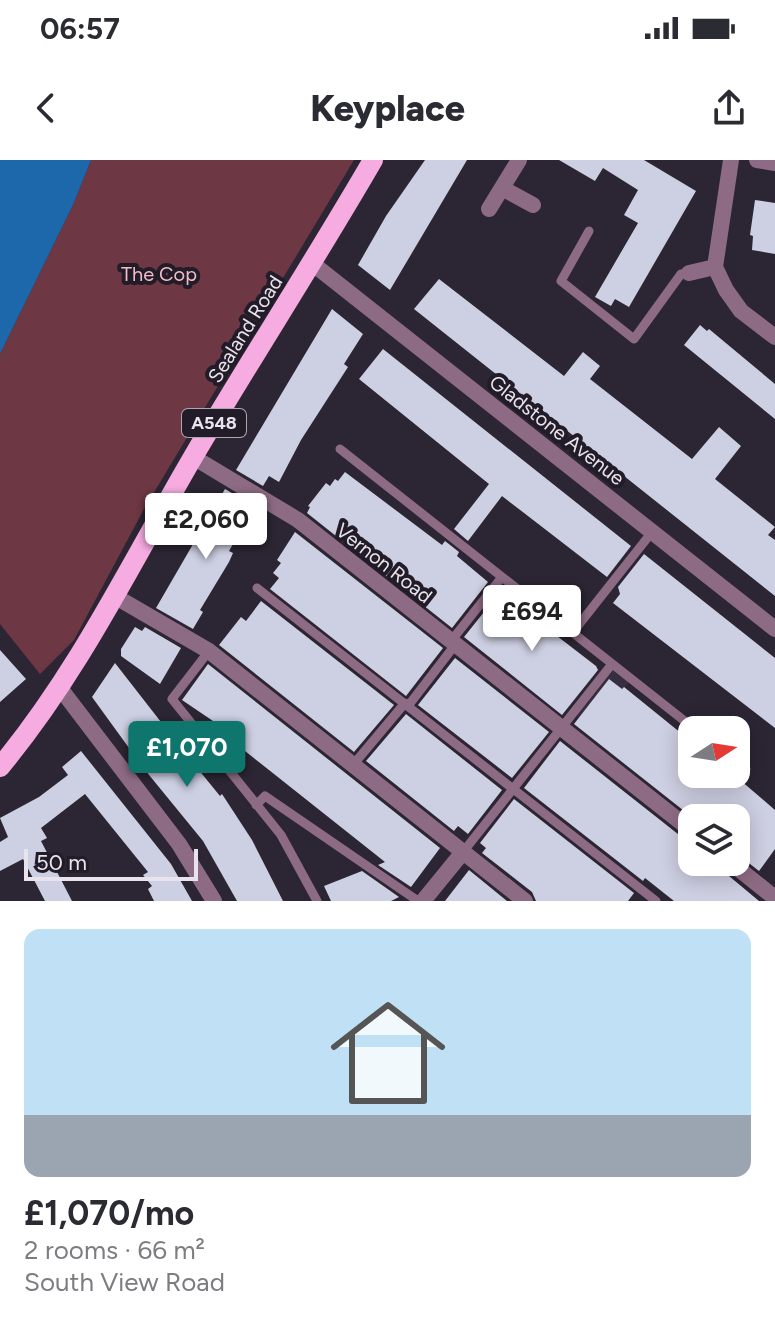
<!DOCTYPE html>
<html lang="en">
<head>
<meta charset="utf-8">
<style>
  body { margin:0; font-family:Figtree,sans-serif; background:#f2f2f3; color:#2b2b33; height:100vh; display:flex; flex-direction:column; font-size:30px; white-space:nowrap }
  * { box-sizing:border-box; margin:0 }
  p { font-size:26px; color:#7c7c81 }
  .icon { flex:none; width:44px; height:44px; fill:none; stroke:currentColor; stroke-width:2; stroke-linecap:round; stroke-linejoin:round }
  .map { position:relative; height:741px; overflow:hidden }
  .details { display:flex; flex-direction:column; background:#fff; flex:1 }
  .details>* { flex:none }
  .needle { width:52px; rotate:78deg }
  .tools { position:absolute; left:678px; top:556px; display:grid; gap:16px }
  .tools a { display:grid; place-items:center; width:72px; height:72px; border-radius:16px; background:#fff; box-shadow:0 4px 20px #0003; font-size:40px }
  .scale { position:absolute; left:24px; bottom:20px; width:174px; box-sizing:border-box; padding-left:8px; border:4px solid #e8e3ec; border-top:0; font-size:22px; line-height:28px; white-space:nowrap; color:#e8e3ec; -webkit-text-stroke:6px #221c29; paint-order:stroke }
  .price { position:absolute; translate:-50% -68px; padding:0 18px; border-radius:8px; background:#fff; color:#222; font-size:26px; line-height:52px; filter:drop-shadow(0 2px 4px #0008) }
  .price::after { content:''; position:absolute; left:50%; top:48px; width:24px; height:18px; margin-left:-12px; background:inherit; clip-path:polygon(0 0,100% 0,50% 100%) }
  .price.on { background:#0f766e; color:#fff }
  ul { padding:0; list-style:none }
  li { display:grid; align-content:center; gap:16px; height:424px; padding:0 24px }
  li span { display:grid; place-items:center; height:248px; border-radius:16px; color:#555 }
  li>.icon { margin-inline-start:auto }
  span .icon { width:144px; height:144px; fill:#fffc; stroke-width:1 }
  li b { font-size:34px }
  .status { display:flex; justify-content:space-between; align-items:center; height:56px; padding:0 40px; background:#fff; direction:ltr }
  .status svg { height:22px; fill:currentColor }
  header { display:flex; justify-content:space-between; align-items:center; height:104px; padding:0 24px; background:#fff; font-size:36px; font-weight:800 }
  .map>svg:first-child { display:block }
</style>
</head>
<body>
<div class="status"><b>06:57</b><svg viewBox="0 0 49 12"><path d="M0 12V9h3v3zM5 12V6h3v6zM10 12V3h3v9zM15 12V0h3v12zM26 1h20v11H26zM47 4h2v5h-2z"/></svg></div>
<header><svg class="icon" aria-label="back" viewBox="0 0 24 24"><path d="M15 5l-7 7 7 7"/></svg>Keyplace<svg class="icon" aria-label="share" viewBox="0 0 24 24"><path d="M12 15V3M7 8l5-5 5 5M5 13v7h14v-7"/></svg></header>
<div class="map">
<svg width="775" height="741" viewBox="0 0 775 741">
  <rect width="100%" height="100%" fill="#2c2533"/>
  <path fill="#372d40" d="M 614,509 L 629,522 L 591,569 L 577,556 Z"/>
  <path fill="#6e3744" d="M 91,0 L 354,0 L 144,349 L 74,480 L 40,514 L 0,464 L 0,194 L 73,45 Z"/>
  <path fill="#1d68ab" d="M 0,0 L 91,0 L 73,45 L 0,194 Z"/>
  <path fill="#cdcfe2" d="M 425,0 L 467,0 L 390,130 L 358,105 L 386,56 Z
    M 559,0 L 644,0 L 696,31 L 629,147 L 615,139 L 611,146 L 595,137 L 638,63 L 624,55 L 638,30 L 603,8 L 595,21 Z
    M 755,40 L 775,43 L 775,94 L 752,90 L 753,76 L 750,75 Z
    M 439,119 L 564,216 L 583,192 L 600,206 L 590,219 L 692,299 L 719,267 L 741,286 L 715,319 L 775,367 L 768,375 L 775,380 L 775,436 L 414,149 Z
    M 332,149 L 363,174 L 344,204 L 348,207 L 301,280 L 279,322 L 269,316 L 263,326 L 236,310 Z
    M 700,165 L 707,171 L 709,169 L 775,224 L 775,259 L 684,185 Z
    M 383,189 L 631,386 L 607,417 L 502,336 L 468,381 L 454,369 L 489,324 L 359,219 Z
    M 345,312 L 442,385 L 445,381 L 459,392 L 457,396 L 488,422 L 452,468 L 307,353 L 310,347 L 308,346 L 326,323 L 330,326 L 335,319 L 338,321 Z
    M 225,329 L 252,345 L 250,350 L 252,351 L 229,391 L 233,393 L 229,402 L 200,450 L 203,452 L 193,469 L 156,448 Z
    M 295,372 L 443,488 L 406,536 L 270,429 L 279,418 L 273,413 L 281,403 L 277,400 Z
    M 644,394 L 775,498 L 775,568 L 613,443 L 620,434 L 618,427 Z
    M 500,432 L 596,506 L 598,510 L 562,555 L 464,477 Z
    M 261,441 L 394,545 L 354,592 L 219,485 L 241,457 L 246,461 Z
    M 135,467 L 142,471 L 145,467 L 181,488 L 160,524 L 121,496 L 121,489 Z
    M 0,490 L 26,519 L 0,542 Z
    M 455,498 L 549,572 L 512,618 L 418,545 Z
    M 115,503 L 189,598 L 220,636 L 222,634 L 252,680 L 283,741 L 237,741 L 203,681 L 145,610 L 92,537 Z
    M 208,504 L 440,688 L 411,727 L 378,705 L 385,702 L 245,591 L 213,561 L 182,540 Z
    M 609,519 L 622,529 L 624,527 L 692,582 L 692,614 L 733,614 L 775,650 L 775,689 L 759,711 L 736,693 L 736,658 L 693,658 L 574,564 Z
    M 406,554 L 502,630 L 468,674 L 458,666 L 454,671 L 366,601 Z
    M 560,581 L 683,678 L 682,680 L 692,689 L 692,702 L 719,702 L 723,711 L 759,741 L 674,741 L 645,718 L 643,721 L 524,628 Z
    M 81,591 L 171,704 L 192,741 L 154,741 L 148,729 L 152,726 L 143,715 L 148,712 L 85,634 L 41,668 L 47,678 L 41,681 L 72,741 L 45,741 L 23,699 L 0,711 L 0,682 L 8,677 L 0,658 L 39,637 L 68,615 L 62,607 Z
    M 514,639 L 634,733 L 628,741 L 536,741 L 532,732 L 482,693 L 486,688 L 480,683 Z
    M 469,710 L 507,741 L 445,741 Z
    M 362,711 L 399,737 L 391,741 L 331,741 L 324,726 Z"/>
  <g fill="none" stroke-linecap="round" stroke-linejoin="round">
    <path stroke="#8e6b84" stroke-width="9" d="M 589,71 L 561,121 L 634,179 L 681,114 L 689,113
      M 340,289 L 696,570
      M 257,428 L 656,741
      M 573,472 L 652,372
      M 451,481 L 502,417
      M 209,491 L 172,539 L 281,675 L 317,741
      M 408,546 L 455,485
      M 736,601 L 746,609
      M 353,605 L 405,543
      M 256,645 L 265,636 L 418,741
      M 463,692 L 612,504"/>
    <path stroke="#8e6b84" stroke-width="16" d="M 731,0 L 715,107 L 726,130 L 741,151 L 775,177
      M 757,0 L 775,3
      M 502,28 L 533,45
      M 489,49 L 519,0
      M 313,104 L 775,469
      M 689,113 L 715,107
      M 193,297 L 298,360 L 692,671
      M 116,437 L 209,491 L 525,741
      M 730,702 L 775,738
      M 423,741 L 463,692"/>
    <path stroke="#8e6b84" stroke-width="16" d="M 60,528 L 179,684 L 214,741"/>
    <path stroke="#f6ace1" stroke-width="20" d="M 0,607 C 79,512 131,403 193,297 C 252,197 315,100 373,0"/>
  </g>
  <g text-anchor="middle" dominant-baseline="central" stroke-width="8" stroke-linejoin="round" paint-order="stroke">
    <rect fill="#221c29" stroke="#ada7b2" stroke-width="2" x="182" y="249" width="64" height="28" rx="6"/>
    <g font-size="18" font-weight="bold" fill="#e8e3ec">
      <text x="214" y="263">A548</text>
    </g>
    <g font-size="20" fill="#f2bcc6" stroke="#221c29">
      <text x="159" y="114">The Cop</text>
    </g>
    <g font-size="20" fill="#e8e3ec" stroke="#221c29">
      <text transform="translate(245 169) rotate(-58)">Sealand Road</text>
      <text transform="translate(557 270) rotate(38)">Gladstone Avenue</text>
      <text transform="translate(384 403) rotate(38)">Vernon Road</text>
    </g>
  </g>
</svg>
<div class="tools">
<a><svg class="needle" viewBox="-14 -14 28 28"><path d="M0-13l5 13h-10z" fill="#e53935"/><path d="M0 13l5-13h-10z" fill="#7c7c81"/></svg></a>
<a><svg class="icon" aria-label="layers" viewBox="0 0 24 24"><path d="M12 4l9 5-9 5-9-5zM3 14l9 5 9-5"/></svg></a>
</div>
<div class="scale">50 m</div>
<b class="price" style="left:206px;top:401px">£2,060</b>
<b class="price" style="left:532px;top:493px">£694</b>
<b class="price on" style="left:187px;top:629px">£1,070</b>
</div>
<section class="details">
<ul>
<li><span style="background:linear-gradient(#bfe0f5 75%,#9aa5b1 0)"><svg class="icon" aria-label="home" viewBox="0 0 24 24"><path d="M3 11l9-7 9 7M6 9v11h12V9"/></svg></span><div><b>£1,070/mo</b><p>2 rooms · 66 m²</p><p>South View Road</p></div></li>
</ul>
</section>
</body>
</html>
